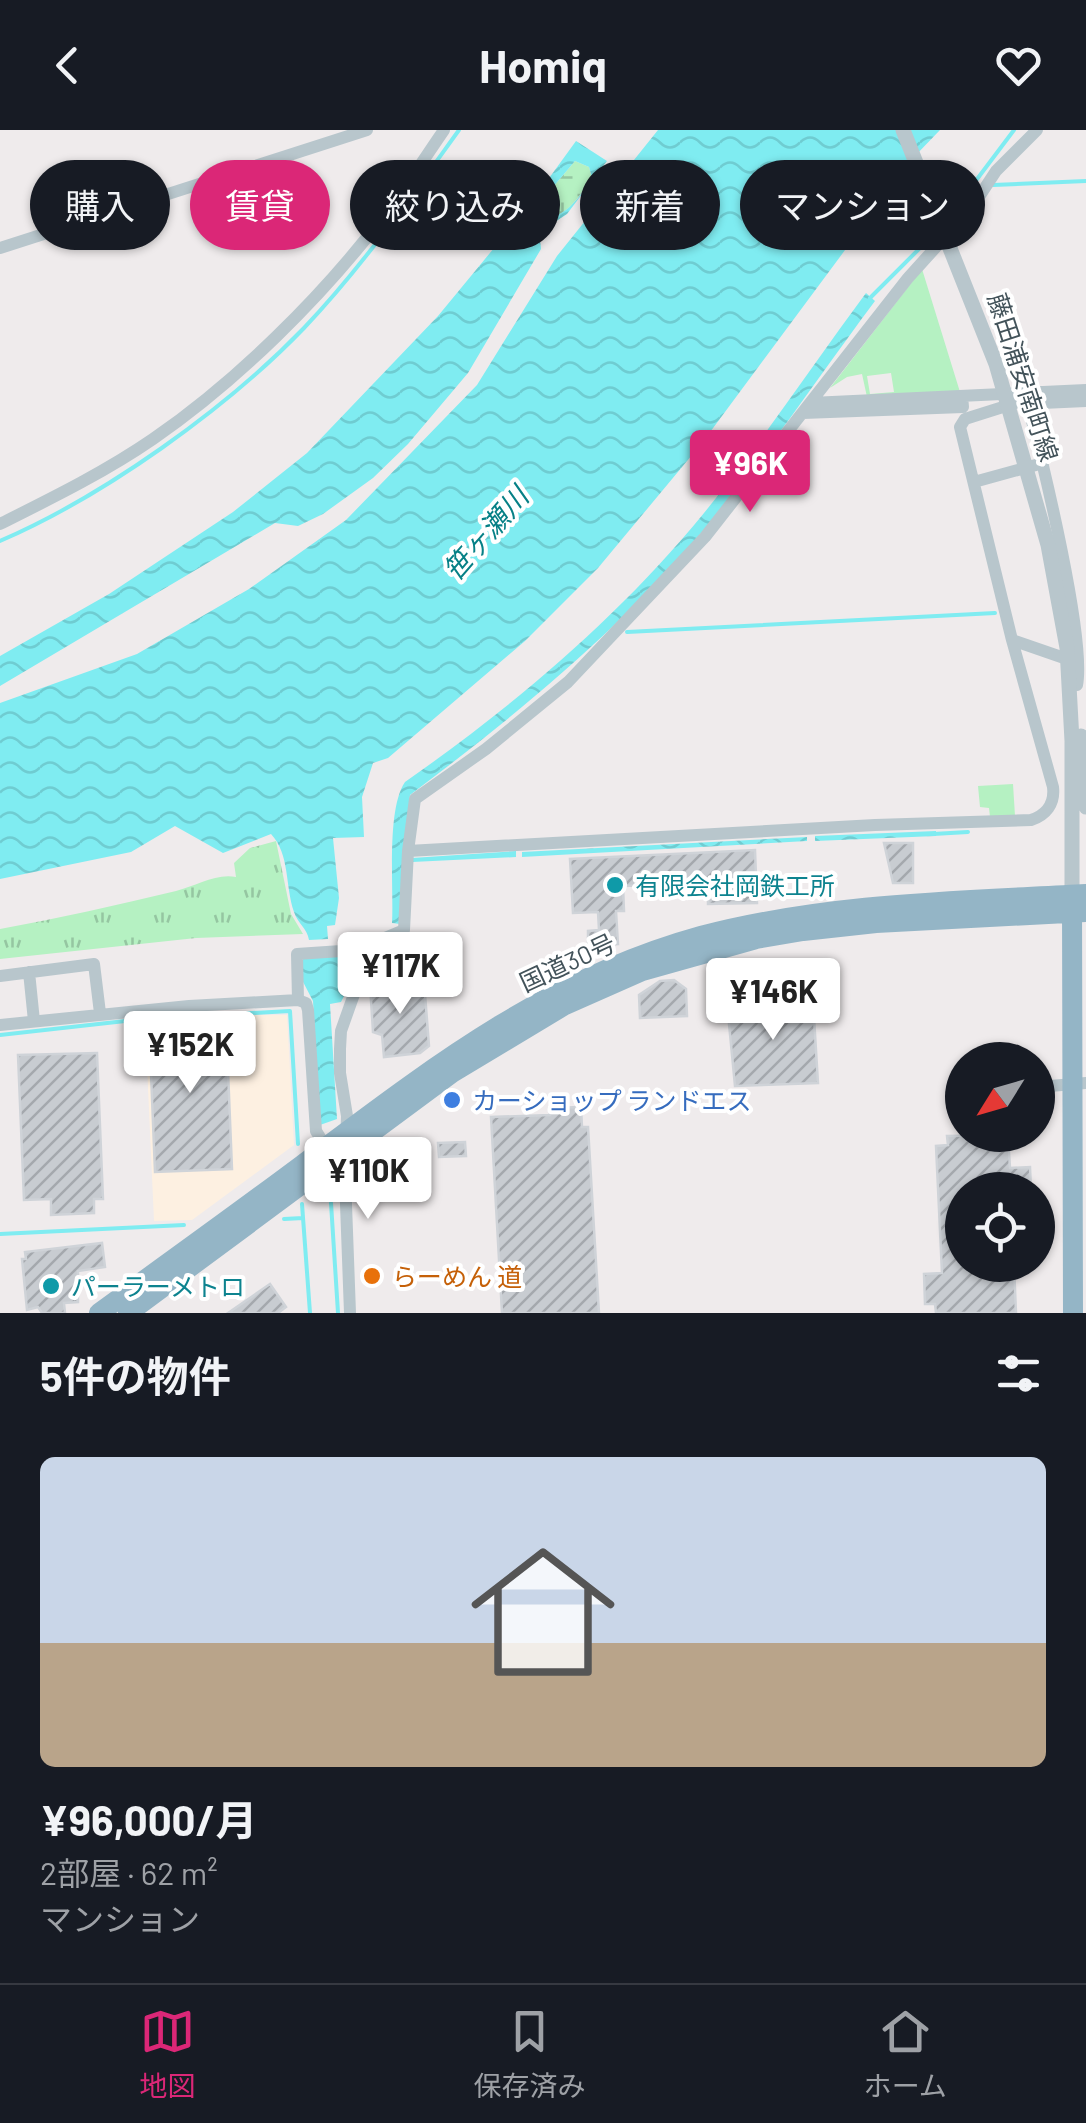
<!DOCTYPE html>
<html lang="ja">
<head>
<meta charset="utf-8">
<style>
  body { margin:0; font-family:Barlow,"Noto Sans JP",sans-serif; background:#20242c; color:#f1f3f6; height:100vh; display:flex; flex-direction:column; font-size:38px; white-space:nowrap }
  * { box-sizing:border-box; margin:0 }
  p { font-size:32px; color:#9ea1a6 }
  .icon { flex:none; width:55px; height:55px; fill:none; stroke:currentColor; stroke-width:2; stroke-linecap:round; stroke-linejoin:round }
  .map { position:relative; height:1183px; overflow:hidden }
  .panel { display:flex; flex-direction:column; background:#171b24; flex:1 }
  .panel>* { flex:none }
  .banner { position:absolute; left:30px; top:30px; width:1028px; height:90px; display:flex; gap:20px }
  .needle { width:65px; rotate:233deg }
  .fabs { position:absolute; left:945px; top:912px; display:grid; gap:20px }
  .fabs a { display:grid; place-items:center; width:110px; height:110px; border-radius:50%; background:#171b24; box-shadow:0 2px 8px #0004; font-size:50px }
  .price { position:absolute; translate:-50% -85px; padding:0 22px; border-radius:10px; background:#fff; color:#222; font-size:32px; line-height:65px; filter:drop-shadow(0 2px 5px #0008) }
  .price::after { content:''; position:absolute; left:50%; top:60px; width:30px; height:22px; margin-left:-15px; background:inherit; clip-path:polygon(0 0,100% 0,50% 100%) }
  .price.selected { background:#db2777; color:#fff }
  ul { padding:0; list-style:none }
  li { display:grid; align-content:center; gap:20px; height:530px; padding:0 40px }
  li+li { border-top:2px solid #363941 }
  li span { display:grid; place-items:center; height:310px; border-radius:15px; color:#555 }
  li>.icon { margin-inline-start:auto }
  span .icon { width:180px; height:180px; fill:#fffc; stroke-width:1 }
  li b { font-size:42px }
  h2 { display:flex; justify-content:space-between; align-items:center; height:120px; padding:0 40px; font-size:42px }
  .tag { padding:0 35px; border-radius:45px; background:#171b24; box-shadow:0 2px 8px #0004; font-size:35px; line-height:90px }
  .tag.selected { background:#db2777; color:#fff }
  header { display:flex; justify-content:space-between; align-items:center; height:130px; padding:0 40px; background:#171b24; font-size:45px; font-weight:700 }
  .tab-bar { display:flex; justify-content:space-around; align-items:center; height:140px; border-top:2px solid #363941; background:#171b24; font-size:28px; color:#9ea1a6 }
  .tab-bar a { display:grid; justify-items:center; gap:5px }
  .tab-bar .selected { color:#db2777 }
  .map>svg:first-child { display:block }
</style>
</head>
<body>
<header><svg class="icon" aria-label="back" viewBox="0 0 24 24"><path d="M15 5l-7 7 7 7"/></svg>Homiq<svg class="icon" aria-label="heart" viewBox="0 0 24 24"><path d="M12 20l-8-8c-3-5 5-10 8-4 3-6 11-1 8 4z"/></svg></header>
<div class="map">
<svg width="1086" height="1183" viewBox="0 0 1086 1183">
  <defs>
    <pattern id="wetland-marsh" width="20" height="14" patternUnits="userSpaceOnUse" patternTransform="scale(2.5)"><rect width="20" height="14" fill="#b5f1c2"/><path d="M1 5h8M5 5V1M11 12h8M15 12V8" fill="none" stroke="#95c6a1"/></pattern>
    <pattern id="park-tufts" width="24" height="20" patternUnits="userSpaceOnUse" patternTransform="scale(2.5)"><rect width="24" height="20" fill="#b5f1c2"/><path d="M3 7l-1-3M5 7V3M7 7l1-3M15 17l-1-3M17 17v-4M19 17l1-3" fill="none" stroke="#95c6a1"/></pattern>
    <pattern id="water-waves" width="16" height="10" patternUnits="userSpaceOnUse" patternTransform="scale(2.5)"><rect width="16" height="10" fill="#7fecf1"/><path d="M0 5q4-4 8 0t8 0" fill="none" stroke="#6fccd1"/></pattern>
    <pattern id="building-hatch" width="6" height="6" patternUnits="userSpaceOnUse" patternTransform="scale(2.5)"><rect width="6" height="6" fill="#c8ccd1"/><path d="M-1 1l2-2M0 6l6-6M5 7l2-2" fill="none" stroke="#a4a8ad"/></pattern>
  </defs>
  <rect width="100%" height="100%" fill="#efebec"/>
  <path fill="#fdf0e1" d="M 227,885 L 287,885 L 294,1015 L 192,1090 L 154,1091 L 145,891 Z"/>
  <path fill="#b5f1c2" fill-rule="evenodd" d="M 922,139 L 960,262 L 867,267 L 862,244 L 847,247 L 830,258 ZM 891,243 L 894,262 L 870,264 L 867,246 Z
    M 1013,654 L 1015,686 L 990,687 L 989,678 L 980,677 L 978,656 Z"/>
  <path fill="url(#wetland-marsh)" d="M 575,31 L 589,37 L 592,48 C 579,66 567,89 542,88 L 553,57 Z"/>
  <path fill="url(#park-tufts)" d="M 276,711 L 291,784 L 303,804 L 196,808 L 0,829 L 0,799 C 59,788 118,775 176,761 C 196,756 216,743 236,747 L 234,733 L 250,718 Z"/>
  <path fill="url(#water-waves)" fill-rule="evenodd" d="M 658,0 L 940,0 L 914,27 L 702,313 L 598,438 L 525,511 L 388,628 L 373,633 L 362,667 L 364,707 L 333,708 L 339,768 L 335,795 L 327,796 L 328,809 L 309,810 C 307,798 298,794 294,782 C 285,756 290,724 271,704 L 223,723 L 175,696 L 131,722 L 0,749 L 0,573 L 137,524 L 249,459 L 346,390 L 477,255 L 557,126 Z
    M 576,11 L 607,31 L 567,84 L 555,92 L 514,87 L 495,96 L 504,83 L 531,73 ZM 575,31 L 589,37 L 592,48 C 580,66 566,89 542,88 L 553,57 Z
    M 513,95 C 529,99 541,100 541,119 L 468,243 L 408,314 L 373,348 L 323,384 L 298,396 L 275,393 L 0,556 L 0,526 L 109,464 L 233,382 L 307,323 L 438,186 Z
    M 866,163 L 875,171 C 821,243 770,320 712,390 C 625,496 519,583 410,665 L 400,794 L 392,793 C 394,758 386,680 405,652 C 515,575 619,487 704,383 C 761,313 812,236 866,163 Z
    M 936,701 L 936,706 L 815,711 L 815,706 Z
    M 807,707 L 807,711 L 522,727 L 522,722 Z
    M 516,721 L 516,727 L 412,732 L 412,728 Z
    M 400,811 L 398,834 L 364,840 L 363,829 L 383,828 L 388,812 Z
    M 339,822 L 353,831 L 354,842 L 351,843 L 350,854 L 341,872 L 330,874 L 337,989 L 320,995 L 313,871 L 301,848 L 303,828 Z"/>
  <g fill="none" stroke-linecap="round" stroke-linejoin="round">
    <path stroke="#7fecf1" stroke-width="4" d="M 993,55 L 1086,51
      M 944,93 L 1014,0
      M 870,168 L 938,100
      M 0,411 C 104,366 226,279 304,198 C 362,137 410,68 459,0
      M 627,502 L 995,483
      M 933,704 L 968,702
      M 0,905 L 143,889 L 290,881 L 298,1014
      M 331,1073 L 338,1183
      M 302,1074 L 310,1183
      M 284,1089 L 303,1088
      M 0,1104 L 184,1095"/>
  </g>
  <path fill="url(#building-hatch)" stroke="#cfd3d8" stroke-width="2.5" d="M 884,713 L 913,713 L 913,753 L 893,753 Z
    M 755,720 L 757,773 L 708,774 L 708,753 L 623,756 L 624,781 L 616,781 L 618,814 L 588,816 L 588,801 L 599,800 L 598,782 L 573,783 L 570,729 Z
    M 674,850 L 686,859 L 687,886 L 640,888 L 639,865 L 660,851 Z
    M 424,851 L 429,916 L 420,923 L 384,927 L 382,905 L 373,902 L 370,854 Z
    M 813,871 L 818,953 L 735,956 L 727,873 Z
    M 226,891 L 232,1039 L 155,1042 L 149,894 Z
    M 97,923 L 103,1069 L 94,1069 L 94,1083 L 51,1085 L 51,1069 L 24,1070 L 18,925 Z
    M 581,977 L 582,997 L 588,997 L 599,1183 L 502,1183 L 491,987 L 550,985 L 549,978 Z
    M 1008,1005 L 1010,1038 L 1030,1037 L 1031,1060 L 962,1060 L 962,1135 L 1014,1135 L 1016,1183 L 936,1183 L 935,1174 L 925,1174 L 924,1144 L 942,1143 L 936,1016 L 948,1015 L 947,1006 Z
    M 465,1012 L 466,1026 L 439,1027 L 438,1013 Z
    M 102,1113 L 105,1137 L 78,1141 L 78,1172 L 64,1173 L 65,1183 L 42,1183 L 38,1177 L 27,1180 L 22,1129 L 26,1129 L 25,1122 Z
    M 270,1154 L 286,1177 L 278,1183 L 228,1183 Z"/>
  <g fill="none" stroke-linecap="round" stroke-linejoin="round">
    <path stroke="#b8c6cc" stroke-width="12" d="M 0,118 L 367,0
      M 1041,262 L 1042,273 L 1086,271
      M 811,273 L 1086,260
      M 803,283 L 963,277 L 962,266
      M 974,352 L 1043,333
      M 0,394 C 52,368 105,342 153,309 C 237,251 321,168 383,87 C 405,59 424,29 444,0
      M 1012,510 L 1067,529
      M 408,721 L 415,669 L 486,619 L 568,552 L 705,407 L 908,148 L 973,76 L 996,41 L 1037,0
      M 29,842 L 34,891
      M 0,846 L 94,834 L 100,883
      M 0,895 L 189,876 L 298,870
      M 1038,957 L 1086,953
      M 329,1022 L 316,1001 L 308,880 L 306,873 L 298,870 L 297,824 L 356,820 L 404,800 L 408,721 L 875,695 L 1031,690 C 1046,685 1055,674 1053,657 L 1012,510 L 960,297 L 965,289 L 1019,272 L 1029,279 C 1043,334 1086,509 1077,555
      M 350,1183 L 345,1047 L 347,986 L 340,943 L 340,919 L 341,901 L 358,853 L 356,820"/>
    <path stroke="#b8c6cc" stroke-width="15" d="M 903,0 L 996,234 L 1048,415 L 1067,518 L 1072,611 L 1072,765
      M 1081,606 L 1086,677"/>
    <path stroke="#94b5c6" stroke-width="20" d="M 1072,772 L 1073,1183
      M 99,1183 C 167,1134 235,1085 302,1035 C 429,940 545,849 701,806 C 827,773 957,771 1086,764
      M 128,1183 L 452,943 L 565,875 L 642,841 L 756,809 L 803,801 L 876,793 L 1086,782"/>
  </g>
  <g fill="#0f9aa8" stroke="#fff" stroke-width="4">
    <circle cx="615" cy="755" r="10"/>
    <circle cx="51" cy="1156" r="10"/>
  </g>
  <circle fill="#3f7fe0" stroke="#fff" stroke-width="4" cx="452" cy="970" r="10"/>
  <circle fill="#e8710a" stroke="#fff" stroke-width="4" cx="372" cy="1146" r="10"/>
  <g text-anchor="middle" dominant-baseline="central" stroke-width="8" stroke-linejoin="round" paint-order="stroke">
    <g font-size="25" fill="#43535a" stroke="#fff">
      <text transform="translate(1024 247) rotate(72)">藤田浦安南町線</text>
      <text transform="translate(567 832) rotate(-25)">国道30号</text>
    </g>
    <g font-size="25" fill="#0d838f" stroke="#fff" text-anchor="start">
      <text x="635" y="755">有限会社岡鉄工所</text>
      <text x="71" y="1156">パーラーメトロ</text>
    </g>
    <g font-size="25" fill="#366cbe" stroke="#fff" text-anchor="start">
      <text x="472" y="970">カーショップ ランドエス</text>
    </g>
    <g font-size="25" fill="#c56008" stroke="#fff" text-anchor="start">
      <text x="392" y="1146">らーめん 道</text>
    </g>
    <g font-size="28" font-style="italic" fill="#068086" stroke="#fff">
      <text transform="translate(485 403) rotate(-49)">笹ヶ瀬川</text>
    </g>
  </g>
</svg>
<div class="fabs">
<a><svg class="needle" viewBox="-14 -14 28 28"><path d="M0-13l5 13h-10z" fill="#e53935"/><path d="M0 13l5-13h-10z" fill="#9ea1a6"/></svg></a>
<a><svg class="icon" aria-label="locate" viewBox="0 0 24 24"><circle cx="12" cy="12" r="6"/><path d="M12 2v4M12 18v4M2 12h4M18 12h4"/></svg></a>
</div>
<b class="price selected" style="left:750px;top:385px">¥96K</b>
<b class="price" style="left:400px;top:887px">¥117K</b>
<b class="price" style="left:773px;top:913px">¥146K</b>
<b class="price" style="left:190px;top:966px">¥152K</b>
<b class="price" style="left:368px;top:1092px">¥110K</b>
<div class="banner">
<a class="tag">購入</a>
<a class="tag selected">賃貸</a>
<a class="tag">絞り込み</a>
<a class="tag">新着</a>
<a class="tag">マンション</a>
</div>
</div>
<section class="panel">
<h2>5件の物件<svg class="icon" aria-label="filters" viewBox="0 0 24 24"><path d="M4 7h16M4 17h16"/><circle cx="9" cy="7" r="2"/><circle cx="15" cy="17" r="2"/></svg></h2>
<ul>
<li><span style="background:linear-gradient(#c9d6e8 60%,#b9a48a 0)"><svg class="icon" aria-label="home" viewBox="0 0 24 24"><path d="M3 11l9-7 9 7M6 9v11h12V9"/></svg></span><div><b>¥96,000/月</b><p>2部屋 · 62 m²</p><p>マンション</p></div></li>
</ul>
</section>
<nav class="tab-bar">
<a class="selected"><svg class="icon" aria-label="map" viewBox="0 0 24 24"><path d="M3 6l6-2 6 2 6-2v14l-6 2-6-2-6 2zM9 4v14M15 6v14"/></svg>地図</a>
<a><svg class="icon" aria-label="saved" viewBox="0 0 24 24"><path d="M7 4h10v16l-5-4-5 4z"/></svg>保存済み</a>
<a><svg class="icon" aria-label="home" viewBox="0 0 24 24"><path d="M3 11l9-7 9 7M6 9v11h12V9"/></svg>ホーム</a>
</nav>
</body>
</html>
